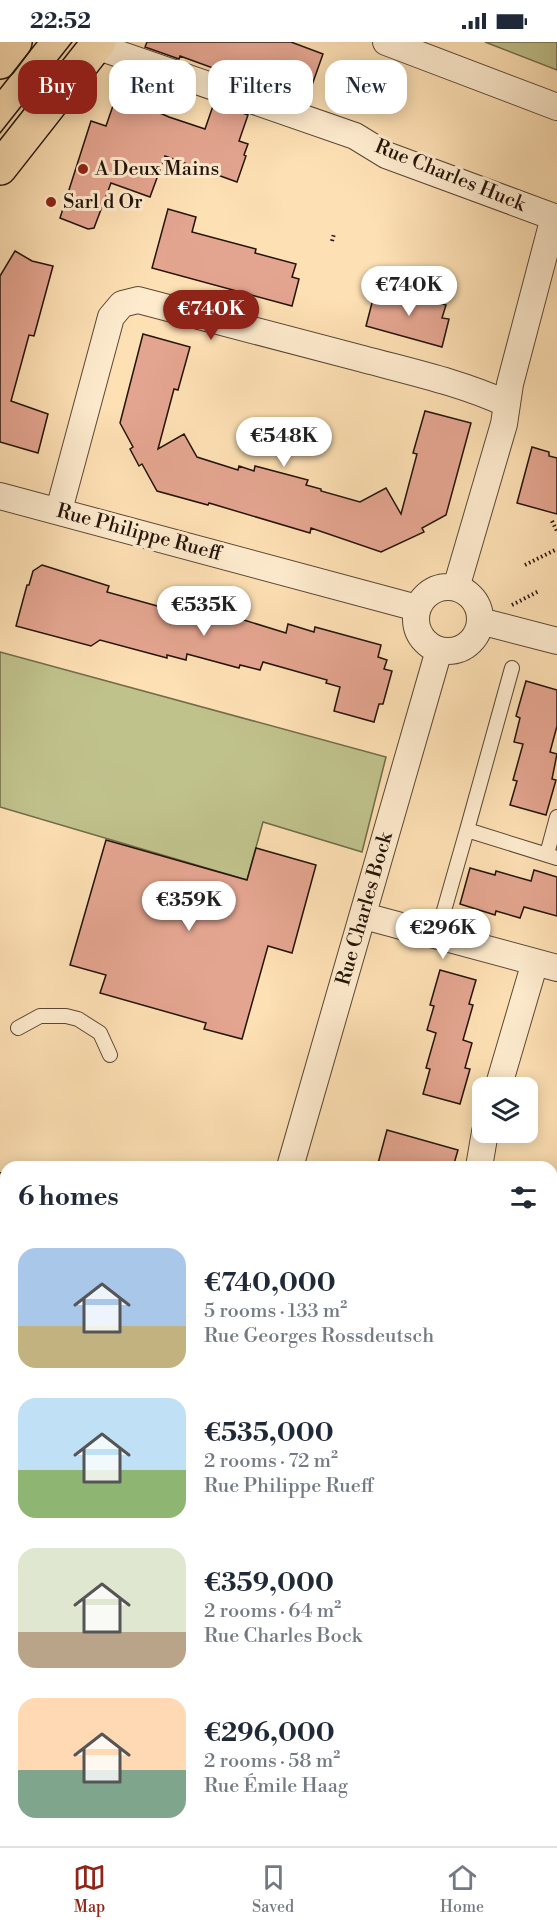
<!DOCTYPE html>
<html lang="en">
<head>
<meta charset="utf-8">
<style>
  body { margin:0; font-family:"Libre Bodoni",serif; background:#f6f6f7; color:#1f2937; height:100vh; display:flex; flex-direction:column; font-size:22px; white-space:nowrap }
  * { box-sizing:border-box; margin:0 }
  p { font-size:20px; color:#747a83 }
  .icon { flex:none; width:33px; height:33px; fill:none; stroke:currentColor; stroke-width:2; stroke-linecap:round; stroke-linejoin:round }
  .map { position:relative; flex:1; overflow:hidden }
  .side { position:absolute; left:0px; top:1119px; width:558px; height:686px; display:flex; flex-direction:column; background:#fff; border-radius:18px 18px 0 0; box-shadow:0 3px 15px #0003 }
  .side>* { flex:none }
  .top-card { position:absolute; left:18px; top:18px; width:522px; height:54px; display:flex; gap:12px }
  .buttons { position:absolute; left:472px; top:1035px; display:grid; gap:12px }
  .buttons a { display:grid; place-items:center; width:66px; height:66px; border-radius:12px; background:#fff; box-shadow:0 3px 15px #0003; font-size:30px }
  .price { position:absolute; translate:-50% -51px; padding:0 14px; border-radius:21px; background:#fff; color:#222; font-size:20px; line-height:39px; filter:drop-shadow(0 2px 3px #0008) }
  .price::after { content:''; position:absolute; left:50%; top:36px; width:18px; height:14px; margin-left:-9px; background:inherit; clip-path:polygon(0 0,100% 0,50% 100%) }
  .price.selected { background:#8f2418; color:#fff }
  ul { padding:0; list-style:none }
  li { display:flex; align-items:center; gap:18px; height:150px; padding:0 18px }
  li span { display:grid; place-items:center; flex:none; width:168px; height:120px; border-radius:18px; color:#555 }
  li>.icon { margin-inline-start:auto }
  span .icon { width:72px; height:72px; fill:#fffc; stroke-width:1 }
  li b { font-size:26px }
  h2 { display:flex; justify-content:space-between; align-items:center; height:72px; padding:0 18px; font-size:26px }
  .tag { padding:0 21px; border-radius:18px; background:#fff; box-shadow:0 3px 15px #0003; font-size:21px; line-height:54px }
  .tag.selected { background:#8f2418; color:#fff }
  .status { display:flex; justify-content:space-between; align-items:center; height:42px; padding:0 30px; background:#fff; direction:ltr }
  .status svg { height:16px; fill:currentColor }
  .dock { display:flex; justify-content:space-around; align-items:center; height:84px; border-top:2px solid #e0e1e3; background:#fff; font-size:16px; color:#747a83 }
  .dock a { display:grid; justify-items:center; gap:3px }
  .dock .selected { color:#8f2418 }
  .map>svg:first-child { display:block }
</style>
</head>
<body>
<div class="status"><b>22:52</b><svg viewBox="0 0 49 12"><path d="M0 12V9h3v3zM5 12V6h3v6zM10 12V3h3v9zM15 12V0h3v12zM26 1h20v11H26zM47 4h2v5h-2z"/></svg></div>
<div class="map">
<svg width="557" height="1804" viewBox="0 0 557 1804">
  <rect width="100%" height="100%" fill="#fde0b4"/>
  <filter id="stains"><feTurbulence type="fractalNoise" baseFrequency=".00333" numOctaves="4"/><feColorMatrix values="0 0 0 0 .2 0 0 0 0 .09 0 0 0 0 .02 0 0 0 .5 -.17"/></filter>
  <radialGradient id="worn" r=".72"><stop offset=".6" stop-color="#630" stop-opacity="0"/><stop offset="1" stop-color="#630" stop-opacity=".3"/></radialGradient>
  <path fill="#c0c28c" stroke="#726b4a" stroke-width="1.5" d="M 485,0 L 557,0 L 557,28 Z
    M 0,610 L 386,715 L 362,810 L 263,780 L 247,838 L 0,765 Z
    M 35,1799 L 35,1798 L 62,1799 L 61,1804 L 34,1804 Z
    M 101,1799 L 166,1799 L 168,1804 L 104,1804 Z"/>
  <path fill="#e4a590" stroke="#231409" stroke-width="1.5" d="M 147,0 L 291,0 L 323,12 L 306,60 L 224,32 L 224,30 L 180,14 L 179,17 L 145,5 Z
    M 135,34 L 169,45 L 160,71 L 169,75 L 205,87 L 214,61 L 248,73 L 239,99 L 248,102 L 244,113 L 246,114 L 237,140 L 165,114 L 150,155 L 111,141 L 94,186 L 88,187 L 60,176 L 91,79 L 106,84 L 116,55 L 126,59 Z
    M 168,167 L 196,175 L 192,190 L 256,207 L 255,211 L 296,222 L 292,235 L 299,237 L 292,264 L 152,226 Z
    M 15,209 L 32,219 L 53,224 L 34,294 L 29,293 L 11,359 L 48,372 L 38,411 L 0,400 L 0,234 Z
    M 383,245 L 446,263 L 442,276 L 449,277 L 442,305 L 366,284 L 373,257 L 380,259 Z
    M 143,292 L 190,305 L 178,348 L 174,347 L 158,407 L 184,392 L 197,415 L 238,428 L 239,424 L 254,429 L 255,424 L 308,438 L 306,443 L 321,447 L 321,449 L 360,460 L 386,446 L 401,472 L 417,412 L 413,411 L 425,369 L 471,381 L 446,473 L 422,486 L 424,490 L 381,510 L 311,486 L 310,491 L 209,461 L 208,463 L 157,449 L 142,422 L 139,424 L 130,407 L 133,405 L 120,381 Z
    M 532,405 L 549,410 L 549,414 L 557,416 L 557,472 L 517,461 Z
    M 42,523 L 109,544 L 107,550 L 197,575 L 199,568 L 220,574 L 221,571 L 286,591 L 288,582 L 314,590 L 315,585 L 381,603 L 378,615 L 387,618 L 384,627 L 392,629 L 383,662 L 379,662 L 374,680 L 334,669 L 340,645 L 326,641 L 327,638 L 263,620 L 260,628 L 240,623 L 239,626 L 187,612 L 186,618 L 167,613 L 167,616 L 100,598 L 91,604 L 16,584 L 27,543 L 29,543 L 33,529 Z
    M 526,639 L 557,648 L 557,684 L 550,710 L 557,712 L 552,737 L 556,738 L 546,773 L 510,763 L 517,739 L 513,738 L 523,702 L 514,700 L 520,676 L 516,674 Z
    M 106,798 L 247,838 L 256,806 L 316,823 L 292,911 L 268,904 L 242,997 L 204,987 L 206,981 L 100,951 L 106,933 L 70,923 Z
    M 470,826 L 495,833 L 496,829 L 531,839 L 534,828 L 557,835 L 557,874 L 524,865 L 520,876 L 496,869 L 495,873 L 460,862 Z
    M 440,928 L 476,938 L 469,962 L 473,963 L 463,998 L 472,1001 L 465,1026 L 470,1027 L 460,1062 L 423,1052 L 430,1027 L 426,1026 L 436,991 L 427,988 L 434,964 L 430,963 Z
    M 387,1088 L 458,1108 L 453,1125 L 377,1125 Z"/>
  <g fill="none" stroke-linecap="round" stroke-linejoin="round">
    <g stroke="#5a4734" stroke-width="16">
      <path id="lane" d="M 467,788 L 512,626
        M 547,812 L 557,775
        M 437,893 L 467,788 L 557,816
        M 18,986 L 40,974 L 66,974 L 78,977 L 100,991 L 110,1013
        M 0,1580 L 6,1583
        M 552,1634 L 557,1635
        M 326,1798 L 333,1804
        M 314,1804 L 316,1798
        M 366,1804 L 436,1801 L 452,1804"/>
    </g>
    <g stroke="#5a4734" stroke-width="28">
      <path id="street" d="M 386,0 L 557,65
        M 96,4 L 355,94 L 386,113 L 554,175 L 510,342 L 504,382 L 456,546
        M 0,454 L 417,566
        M 59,468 L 111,275 L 122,262 L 138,258 C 213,277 288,297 363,317 C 411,330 462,341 507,362
        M416 577a32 32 0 1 1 64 0a32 32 0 1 1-64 0Z
        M 480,579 L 557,599
        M 364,874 L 557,926
        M 498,1046 L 535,920
        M 290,1125 L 439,608
        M 479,1125 L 485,1090
        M 552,1167 L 557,1168
        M 552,1542 L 557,1527
        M 0,1617 L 6,1620
        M 274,1798 L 281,1804
        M 460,1804 L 462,1798"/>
    </g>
    <g stroke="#231409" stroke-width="36">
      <path id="secondary" d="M 0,1148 L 6,1150
        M 552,1331 L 557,1333"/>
    </g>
    <g stroke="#231409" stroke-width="36">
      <path id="primary" d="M 0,20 L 15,0
        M 0,126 L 99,0"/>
    </g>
    <path stroke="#231409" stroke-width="4" stroke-dasharray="1.5 3" stroke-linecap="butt" d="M 332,199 L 334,192
      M 552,479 L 557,489
      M 525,523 L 557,507
      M 512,563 L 539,549
      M 0,1545 L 6,1545"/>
    <use href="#lane" stroke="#feebce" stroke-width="14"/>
    <use href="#street" stroke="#feebce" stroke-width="26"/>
    <use href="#secondary" stroke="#feebce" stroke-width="33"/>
    <use href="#primary" stroke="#fde0b4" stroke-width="33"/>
    <path stroke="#231409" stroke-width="1.5" d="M 0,47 L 37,0
      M 0,91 L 72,0"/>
  </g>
  <g fill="#8f2418" stroke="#feebce" stroke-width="2">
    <circle cx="83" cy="127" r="6"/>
    <circle cx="51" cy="160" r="6"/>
  </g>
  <g text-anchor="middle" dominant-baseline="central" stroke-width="6" stroke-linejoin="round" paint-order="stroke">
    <g font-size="20" fill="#231409" stroke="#feebce" text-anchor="start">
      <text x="95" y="127">A Deux Mains</text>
      <text x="63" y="160">Sarl d Or</text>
    </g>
    <g font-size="20" fill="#231409" stroke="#feebce">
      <text transform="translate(450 134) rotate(22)">Rue Charles Huck</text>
      <text transform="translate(139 491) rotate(15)">Rue Philippe Rueff</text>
      <text transform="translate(365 867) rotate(-74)">Rue Charles Bock</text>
    </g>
  </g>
  <rect width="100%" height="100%" filter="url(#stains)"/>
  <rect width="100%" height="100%" fill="url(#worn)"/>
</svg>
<div class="buttons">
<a><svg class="icon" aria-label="layers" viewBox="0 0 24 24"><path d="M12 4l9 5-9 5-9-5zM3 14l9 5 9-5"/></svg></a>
</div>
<b class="price" style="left:409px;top:275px">€740K</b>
<b class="price selected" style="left:211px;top:299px">€740K</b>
<b class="price" style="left:284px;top:426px">€548K</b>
<b class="price" style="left:204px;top:595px">€535K</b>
<b class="price" style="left:189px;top:890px">€359K</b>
<b class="price" style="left:443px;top:918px">€296K</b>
<div class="top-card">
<a class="tag selected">Buy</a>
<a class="tag">Rent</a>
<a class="tag">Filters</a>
<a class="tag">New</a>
</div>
<section class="side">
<h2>6 homes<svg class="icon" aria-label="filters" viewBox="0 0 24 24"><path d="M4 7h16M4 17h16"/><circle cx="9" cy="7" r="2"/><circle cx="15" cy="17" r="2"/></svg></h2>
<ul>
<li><span style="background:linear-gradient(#a9c7e8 65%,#c2b280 0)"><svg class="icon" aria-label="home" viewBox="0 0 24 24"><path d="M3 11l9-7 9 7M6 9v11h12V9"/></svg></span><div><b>€740,000</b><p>5 rooms · 133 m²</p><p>Rue Georges Rossdeutsch</p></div></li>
<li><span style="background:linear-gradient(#bfe0f5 60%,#8fb573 0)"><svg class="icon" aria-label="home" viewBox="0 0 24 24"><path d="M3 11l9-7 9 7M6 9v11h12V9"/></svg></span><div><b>€535,000</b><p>2 rooms · 72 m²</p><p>Rue Philippe Rueff</p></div></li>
<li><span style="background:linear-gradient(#dfe7d0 70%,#b9a48a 0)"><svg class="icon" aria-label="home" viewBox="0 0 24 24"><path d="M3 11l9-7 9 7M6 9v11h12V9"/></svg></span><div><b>€359,000</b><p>2 rooms · 64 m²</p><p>Rue Charles Bock</p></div></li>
<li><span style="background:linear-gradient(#ffd9b3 60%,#7fa58c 0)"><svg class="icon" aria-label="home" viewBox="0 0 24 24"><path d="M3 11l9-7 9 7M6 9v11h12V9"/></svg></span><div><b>€296,000</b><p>2 rooms · 58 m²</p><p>Rue Émile Haag</p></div></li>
</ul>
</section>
</div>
<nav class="dock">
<a class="selected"><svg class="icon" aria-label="map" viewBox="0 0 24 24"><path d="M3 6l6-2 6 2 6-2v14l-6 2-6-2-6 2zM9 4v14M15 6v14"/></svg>Map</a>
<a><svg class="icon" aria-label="saved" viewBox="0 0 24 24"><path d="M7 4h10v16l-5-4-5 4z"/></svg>Saved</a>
<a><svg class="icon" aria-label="home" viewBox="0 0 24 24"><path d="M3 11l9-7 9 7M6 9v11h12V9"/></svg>Home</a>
</nav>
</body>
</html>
